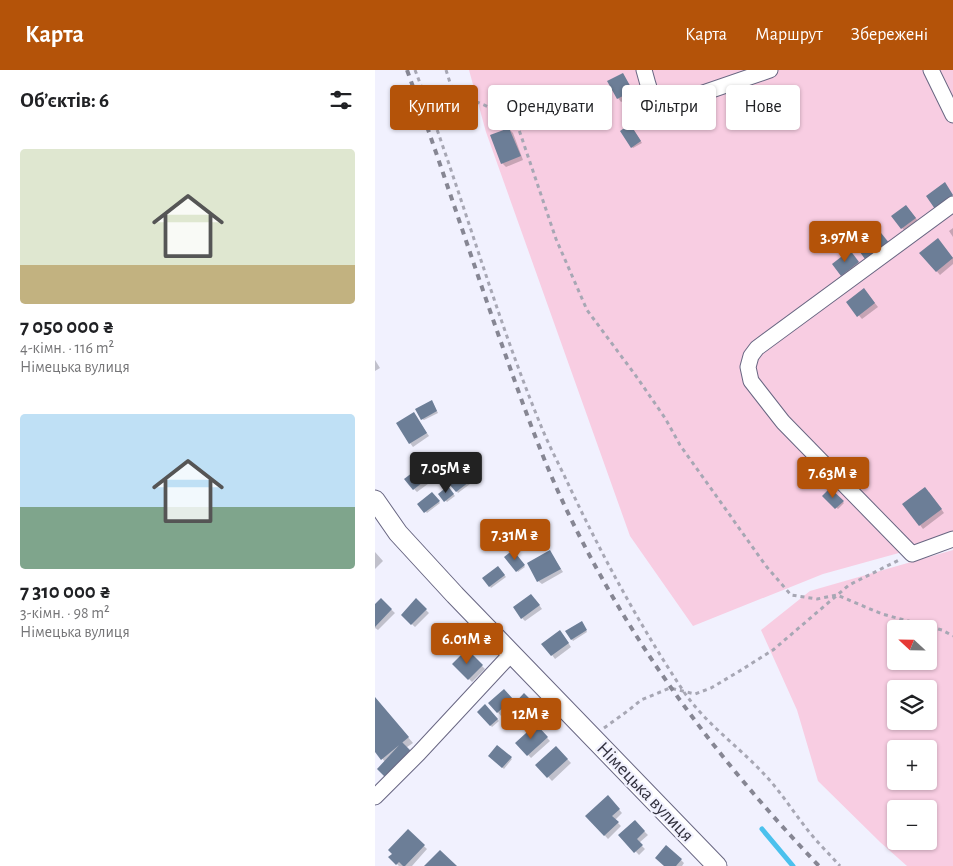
<!DOCTYPE html>
<html lang="uk">
<head>
<meta charset="utf-8">
<style>
  body { margin:0; font-family:"Alegreya Sans",sans-serif; background:#f2f2f2; color:#202124; height:100vh; display:flex; flex-direction:column; font-size:19px; white-space:nowrap }
  * { box-sizing:border-box; margin:0 }
  p { font-size:16px; color:#757577 }
  .icon { flex:none; width:28px; height:28px; fill:none; stroke:currentColor; stroke-width:2; stroke-linecap:round; stroke-linejoin:round }
  .map { position:relative; flex:1; overflow:hidden }
  .panel { display:flex; flex-direction:column; background:#fff; width:375px }
  .panel>* { flex:none }
  .guide { position:absolute; left:15px; top:15px; width:475px; height:45px; display:flex; gap:10px }
  .needle { width:32px; rotate:292deg }
  .controls { position:absolute; left:512px; top:550px; display:grid; gap:10px }
  .controls a { display:grid; place-items:center; width:50px; height:50px; border-radius:5px; background:#fff; box-shadow:0 1px 4px #0004; font-size:25px }
  .price { position:absolute; translate:-50% -42px; padding:0 11px; border-radius:5px; background:#b45309; color:#fff; font-size:16px; line-height:32px; filter:drop-shadow(0 1px 2px #0008) }
  .price::after { content:''; position:absolute; left:50%; top:30px; width:15px; height:11px; margin-left:-8px; background:inherit; clip-path:polygon(0 0,100% 0,50% 100%) }
  .price.on { background:#222; color:#fff }
  ul { padding:0; list-style:none }
  li { display:grid; align-content:center; gap:10px; height:265px; padding:0 20px }
  li span { display:grid; place-items:center; height:155px; border-radius:5px; color:#555 }
  li>.icon { margin-inline-start:auto }
  span .icon { width:90px; height:90px; fill:#fffc; stroke-width:1 }
  li b { font-size:21px }
  h2 { display:flex; justify-content:space-between; align-items:center; height:60px; padding:0 20px; font-size:21px }
  .chip { padding:0 18px; border-radius:5px; background:#fff; box-shadow:0 1px 4px #0004; font-size:18px; line-height:45px }
  .chip.on { background:#b45309; color:#fff }
  header { display:flex; align-items:center; gap:30px; box-sizing:border-box; height:70px; padding:0 25px; background:#b45309; color:#fff }
  header strong { font-size:24px }
  nav { display:flex; gap:28px; margin-inline-start:auto; font-size:18px }
  main { display:flex; flex:1; min-height:0 }
  .map>svg:first-child { display:block }
</style>
</head>
<body>
<header>
<strong>Карта</strong>
<nav><a>Карта</a><a>Маршрут</a><a>Збережені</a></nav>
</header>
<main>
<section class="panel">
<h2>Об’єктів: 6<svg class="icon" aria-label="filters" viewBox="0 0 24 24"><path d="M4 7h16M4 17h16"/><circle cx="9" cy="7" r="2"/><circle cx="15" cy="17" r="2"/></svg></h2>
<ul>
<li><span style="background:linear-gradient(#dfe7d0 75%,#c2b280 0)"><svg class="icon" aria-label="home" viewBox="0 0 24 24"><path d="M3 11l9-7 9 7M6 9v11h12V9"/></svg></span><div><b>7 050 000 ₴</b><p>4-кімн. · 116 m²</p><p>Німецька вулиця</p></div></li>
<li><span style="background:linear-gradient(#bfe0f5 60%,#7fa58c 0)"><svg class="icon" aria-label="home" viewBox="0 0 24 24"><path d="M3 11l9-7 9 7M6 9v11h12V9"/></svg></span><div><b>7 310 000 ₴</b><p>3-кімн. · 98 m²</p><p>Німецька вулиця</p></div></li>
</ul>
</section>
<div class="map">
<svg width="578" height="796" viewBox="0 0 578 796">
  <rect width="100%" height="100%" fill="#f1f1fe"/>
  <path fill="#f8cde2" fill-rule="evenodd" d="M 94,0 L 578,0 L 578,468 L 448,504 L 318,556 L 255,466 L 111,62 Z
    M 578,480 L 578,796 L 532,796 L 505,772 L 443,711 L 422,640 L 386,560 L 435,521 ZM 521,559 L 554,559 L 554,591 L 521,591 ZM 521,619 L 554,619 L 554,651 L 521,651 ZM 521,679 L 554,679 L 554,711 L 521,711 ZM 521,739 L 554,739 L 554,771 L 521,771 Z"/>
  <path fill="#0003" d="M 248,4 L 260,25 L 246,32 L 243,28 Z
    M 257,57 L 267,73 L 258,78 L 257,77 Z
    M 134,59 L 138,63 L 148,90 L 131,97 L 127,93 Z
    M 531,136 L 544,152 L 530,161 L 527,158 Z
    M 578,158 L 578,167 L 574,161 Z
    M 566,173 L 578,188 L 578,194 L 565,205 L 546,183 Z
    M 478,185 L 486,196 L 470,208 L 467,205 Z
    M 492,223 L 503,237 L 487,249 L 472,232 Z
    M 0,290 L 5,298 L 0,301 Z
    M 58,333 L 63,343 L 49,350 L 47,349 Z
    M 39,344 L 54,366 L 38,377 L 35,373 Z
    M 53,398 L 61,408 L 42,422 L 39,419 Z
    M 88,405 L 95,414 L 83,423 L 76,414 Z
    M 73,418 L 80,426 L 72,432 L 65,424 Z
    M 455,419 L 469,433 L 463,439 L 449,426 Z
    M 554,422 L 569,443 L 548,459 L 529,434 Z
    M 57,424 L 65,433 L 52,443 L 44,434 Z
    M 0,482 L 8,491 L 0,499 Z
    M 138,482 L 150,497 L 143,502 L 131,487 Z
    M 175,482 L 188,502 L 167,514 L 163,511 Z
    M 123,497 L 131,507 L 116,518 L 109,508 Z
    M 160,529 L 167,539 L 150,551 L 147,548 Z
    M 6,530 L 20,543 L 3,560 L 0,558 L 0,536 Z
    M 41,530 L 54,543 L 40,557 L 27,545 Z
    M 208,554 L 212,562 L 198,571 L 192,562 Z
    M 188,565 L 196,577 L 180,589 L 177,585 Z
    M 92,581 L 110,599 L 97,612 L 79,594 Z
    M 133,624 L 141,633 L 149,625 L 164,639 L 154,650 L 138,635 L 126,646 L 115,633 Z
    M 0,628 L 38,673 L 10,692 L 0,680 Z
    M 110,636 L 124,651 L 117,657 L 103,642 Z
    M 161,656 L 175,671 L 156,688 L 142,673 Z
    M 123,677 L 137,689 L 129,699 L 115,686 Z
    M 181,677 L 196,693 L 177,711 L 162,695 Z
    M 233,727 L 247,743 L 240,750 L 246,756 L 233,769 L 212,746 Z
    M 259,751 L 273,765 L 264,773 L 270,779 L 264,785 L 245,765 Z
    M 33,761 L 52,779 L 37,796 L 24,796 L 15,787 Z
    M 306,790 L 309,793 L 307,796 L 291,796 Z"/>
  <g fill="none" stroke-linecap="round" stroke-linejoin="round">
    <path stroke="#4bc1ed" stroke-width="5" d="M 387,759 L 418,796"/>
  </g>
  <path fill="#6c7e97" d="M 248,3 L 258,21 L 242,29 L 232,11 Z
    M 255,54 L 266,71 L 256,78 L 245,61 Z
    M 134,58 L 146,86 L 126,94 L 115,65 Z
    M 570,112 L 578,125 L 560,139 L 551,126 Z
    M 531,135 L 541,148 L 526,159 L 516,146 Z
    M 502,158 L 515,174 L 492,192 L 480,175 Z
    M 563,168 L 578,188 L 561,202 L 544,183 Z
    M 475,180 L 484,192 L 466,206 L 457,194 Z
    M 489,218 L 500,233 L 482,247 L 471,232 Z
    M 57,330 L 62,341 L 46,350 L 40,339 Z
    M 39,342 L 52,363 L 34,374 L 21,353 Z
    M 50,393 L 58,404 L 38,420 L 29,409 Z
    M 88,403 L 94,412 L 81,422 L 74,414 Z
    M 73,416 L 79,424 L 69,432 L 63,424 Z
    M 550,417 L 567,439 L 544,456 L 527,434 Z
    M 455,418 L 469,431 L 460,439 L 447,426 Z
    M 57,422 L 65,431 L 49,443 L 42,434 Z
    M 138,480 L 150,495 L 141,502 L 129,487 Z
    M 175,480 L 186,499 L 162,512 L 152,493 Z
    M 123,496 L 130,505 L 114,517 L 107,508 Z
    M 156,524 L 165,535 L 146,549 L 138,537 Z
    M 6,528 L 17,539 L 0,557 L 0,534 Z
    M 41,528 L 52,539 L 36,555 L 26,545 Z
    M 207,551 L 212,560 L 196,570 L 190,561 Z
    M 185,560 L 194,573 L 176,586 L 166,574 Z
    M 92,579 L 108,595 L 93,610 L 77,594 Z
    M 129,619 L 138,629 L 122,643 L 113,633 Z
    M 149,623 L 161,635 L 150,647 L 137,636 Z
    M 0,627 L 34,667 L 6,690 L 0,682 Z
    M 110,634 L 123,649 L 115,656 L 102,642 Z
    M 161,654 L 173,667 L 152,686 L 140,673 Z
    M 27,672 L 36,681 L 10,707 L 2,699 Z
    M 122,675 L 137,687 L 127,698 L 113,686 Z
    M 181,676 L 193,689 L 172,708 L 160,695 Z
    M 233,725 L 245,739 L 237,746 L 244,752 L 229,766 L 210,746 Z
    M 260,750 L 270,761 L 262,769 L 268,775 L 259,783 L 243,765 Z
    M 33,759 L 50,775 L 30,796 L 28,796 L 24,792 L 21,795 L 13,787 L 17,784 L 13,780 Z
    M 291,775 L 307,789 L 301,796 L 289,796 L 280,788 Z
    M 65,780 L 82,796 L 49,796 Z"/>
  <g fill="none" stroke-linecap="round" stroke-linejoin="round">
    <g stroke="#686682" stroke-width="17">
      <path id="minor" d="M 269,0 C 273,13 275,32 290,36 L 395,0
        M 556,0 L 578,45
        M 578,134 L 382,278 L 376,286 L 373,297 L 376,311 L 408,352 L 537,484 L 578,469
        M 0,727 L 44,683 L 136,584"/>
    </g>
    <g stroke="#686682" stroke-width="21">
      <path id="major" d="M 0,430 L 23,463 L 80,525 L 342,796"/>
    </g>
    <path stroke="#a7a7b4" stroke-width="3" stroke-dasharray="4 4" stroke-linecap="butt" d="M 40,0 C 85,116 117,236 164,351 C 171,369 180,387 189,405 C 224,480 263,553 309,622 C 331,654 363,676 389,704 C 408,724 422,748 440,769 C 448,778 457,787 465,796
      M 71,0 L 78,22 L 140,48 L 181,169 L 212,240 L 261,306 L 290,348 L 305,375 L 391,496 L 416,525 L 442,529 L 462,525 L 507,544 L 567,560 L 578,566
      M 229,658 L 254,640 L 266,630 L 295,618 L 320,624 L 336,618 L 363,602 L 398,580 L 474,515 L 524,490"/>
    <use href="#minor" stroke="#fff" stroke-width="15"/>
    <use href="#major" stroke="#fff" stroke-width="19"/>
    <path stroke="#868693" stroke-width="4" stroke-dasharray="6 6" stroke-linecap="butt" d="M 32,0 C 63,86 91,172 121,258 C 144,323 166,388 196,449 C 260,580 344,691 444,796"/>
  </g>
  <g text-anchor="middle" dominant-baseline="central" stroke-width="4.5" stroke-linejoin="round" paint-order="stroke">
    <g font-size="19" fill="#31303d" stroke="#f1f1fe">
      <text transform="translate(270 722) rotate(46)">Німецька вулиця</text>
    </g>
  </g>
</svg>
<div class="controls">
<a><svg class="needle" viewBox="-14 -14 28 28"><path d="M0-13l5 13h-10z" fill="#e53935"/><path d="M0 13l5-13h-10z" fill="#757577"/></svg></a>
<a><svg class="icon" aria-label="layers" viewBox="0 0 24 24"><path d="M12 4l9 5-9 5-9-5zM3 14l9 5 9-5"/></svg></a>
<a>+</a>
<a>−</a>
</div>
<b class="price" style="left:470px;top:193px">3.97M ₴</b>
<b class="price on" style="left:71px;top:424px">7.05M ₴</b>
<b class="price" style="left:458px;top:429px">7.63M ₴</b>
<b class="price" style="left:140px;top:491px">7.31M ₴</b>
<b class="price" style="left:92px;top:595px">6.01M ₴</b>
<b class="price" style="left:156px;top:670px">12M ₴</b>
<div class="guide">
<a class="chip on">Купити</a>
<a class="chip">Орендувати</a>
<a class="chip">Фільтри</a>
<a class="chip">Нове</a>
</div>
</div>
</main>
</body>
</html>
